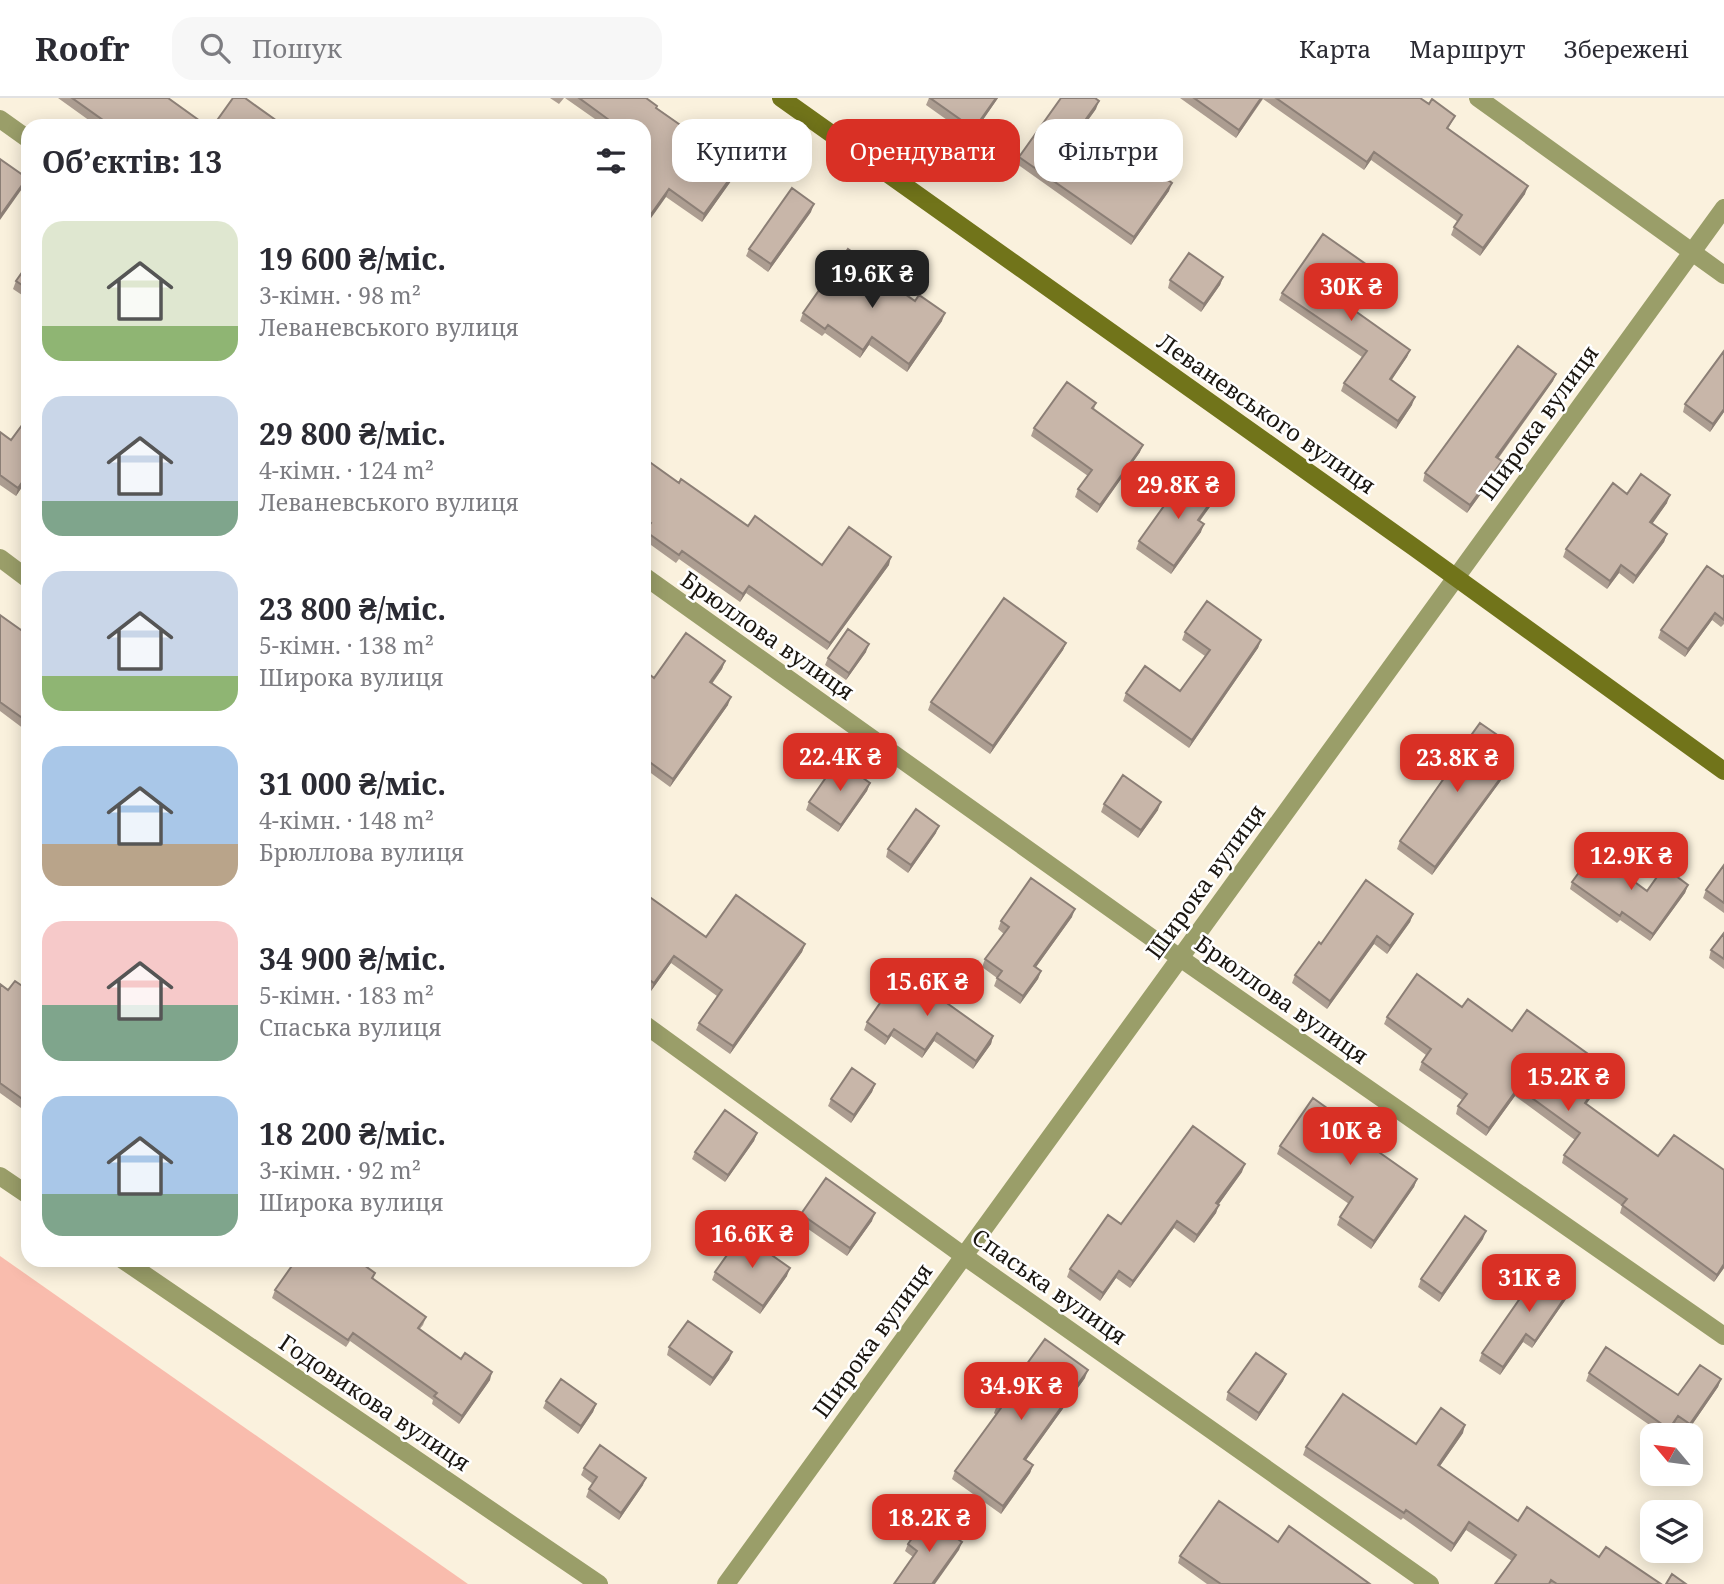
<!DOCTYPE html>
<html lang="uk">
<head>
<meta charset="utf-8">
<style>
  body { margin:0; font-family:"Noto Serif",serif; background:#f7f7f7; color:#2b2b33; height:100vh; display:flex; flex-direction:column; font-size:26px; white-space:nowrap }
  * { box-sizing:border-box; margin:0 }
  p { font-size:23px; color:#7c7c81 }
  .icon { flex:none; width:38px; height:38px; fill:none; stroke:currentColor; stroke-width:2; stroke-linecap:round; stroke-linejoin:round }
  .map { position:relative; flex:1; overflow:hidden }
  .side { position:absolute; left:21px; top:21px; width:630px; height:1148px; display:flex; flex-direction:column; background:#fff; border-radius:21px; box-shadow:0 4px 18px #0003 }
  .side>* { flex:none }
  .guide { position:absolute; left:672px; top:21px; width:665px; height:63px; display:flex; gap:14px }
  .needle { width:46px; rotate:299deg }
  .fabs { position:absolute; left:1640px; top:1325px; display:grid; gap:14px }
  .fabs a { display:grid; place-items:center; width:63px; height:63px; border-radius:14px; background:#fff; box-shadow:0 4px 18px #0003; font-size:35px }
  .price { position:absolute; translate:-50% -60px; padding:0 16px; border-radius:14px; background:#d93025; color:#fff; font-size:23px; line-height:46px; filter:drop-shadow(0 2px 4px #0008) }
  .price::after { content:''; position:absolute; left:50%; top:42px; width:21px; height:16px; margin-left:-10px; background:inherit; clip-path:polygon(0 0,100% 0,50% 100%) }
  .price.on { background:#222; color:#fff }
  ul { padding:0; list-style:none }
  li { display:flex; align-items:center; gap:21px; height:175px; padding:0 21px }
  li span { display:grid; place-items:center; flex:none; width:196px; height:140px; border-radius:21px; color:#555 }
  li>.icon { margin-inline-start:auto }
  span .icon { width:84px; height:84px; fill:#fffc; stroke-width:1 }
  li b { font-size:30px }
  h2 { display:flex; justify-content:space-between; align-items:center; height:84px; padding:0 21px; font-size:30px }
  .tag { padding:0 24px; border-radius:21px; background:#fff; box-shadow:0 4px 18px #0003; font-size:24px; line-height:63px }
  .tag.on { background:#d93025; color:#fff }
  header { display:flex; align-items:center; gap:42px; box-sizing:border-box; height:98px; padding:0 35px; background:#fff; border-bottom:2px solid #e1e1e2 }
  header strong { font-size:33px }
  nav { display:flex; gap:38px; margin-inline-start:auto; font-size:24px }
  .search { width:490px; height:63px; background:#f7f7f7; display:flex; align-items:center; gap:18px; box-sizing:border-box; padding:0 24px; border-radius:21px; color:#7c7c81; font-size:26px }
  .map>svg:first-child { display:block }
</style>
</head>
<body>
<header>
<strong>Roofr</strong>
<div class="search"><svg class="icon" aria-label="search" viewBox="0 0 24 24"><circle cx="10" cy="10" r="6"/><path d="M15 15l6 6"/></svg>Пошук</div>
<nav><a>Карта</a><a>Маршрут</a><a>Збережені</a></nav>
</header>
<div class="map">
<svg width="1724" height="1486" viewBox="0 0 1724 1486">
  <rect width="100%" height="100%" fill="#faf1dd"/>
  <path fill="#f9bcad" d="M 0,1158 L 468,1486 L 0,1486 Z"/>
  <g fill="none" stroke-linecap="round" stroke-linejoin="round">
    <path stroke="#9a9e69" stroke-width="18" d="M 1478,0 L 1724,177
      M 0,21 L 28,41
      M 0,460 L 28,481
      M 644,478 L 1180,860 L 1724,1238
      M 644,926 L 964,1158 L 1430,1486
      M 0,1078 L 28,1097
      M 123,1162 L 599,1486
      M 726,1486 L 1724,110"/>
    <path stroke="#71741a" stroke-width="18" d="M 781,0 L 1415,450 L 1724,673"/>
  </g>
  <path fill="#ac9d91" d="M 58,0 L 168,0 L 207,28 L 97,28 Z
    M 550,0 L 564,0 L 559,6 Z
    M 565,0 L 646,0 L 657,10 L 739,68 L 736,76 L 702,124 L 666,99 L 644,28 L 605,28 Z
    M 929,0 L 998,0 L 971,39 L 926,7 Z
    M 1180,0 L 1420,0 L 1429,6 L 1455,18 L 1448,31 L 1525,96 L 1480,158 L 1451,137 L 1454,129 L 1458,124 L 1371,62 L 1364,72 L 1263,1 L 1236,40 Z
    M 1096,11 L 1088,22 L 1169,93 L 1131,147 L 1017,66 L 1019,59 Z
    M 811,114 L 768,174 L 746,158 L 749,151 Z
    M 28,166 L 28,201 L 13,191 L 16,183 Z
    M 869,171 L 942,223 L 907,274 L 869,247 L 860,260 L 825,235 L 822,238 L 800,223 L 803,215 Z
    M 1367,177 L 1346,206 L 1410,252 L 1407,259 L 1391,282 L 1412,307 L 1396,331 L 1341,293 L 1344,285 L 1362,259 L 1279,202 L 1282,195 Z
    M 1223,179 L 1220,187 L 1201,214 L 1168,190 L 1170,182 Z
    M 1556,276 L 1553,283 L 1498,361 L 1502,363 L 1499,371 L 1467,415 L 1423,383 L 1425,375 Z
    M 1096,305 L 1094,311 L 1140,354 L 1097,415 L 1075,399 L 1078,391 L 1088,378 L 1031,338 L 1034,330 Z
    M 1685,306 L 1724,314 L 1710,334 L 1683,314 Z
    M 28,319 L 28,380 L 16,398 L 0,387 L 0,334 L 11,342 Z
    M 644,360 L 679,385 L 748,428 L 822,467 L 889,467 L 827,552 L 746,495 L 740,504 L 679,461 L 676,465 L 644,442 L 644,436 L 646,431 L 644,430 Z
    M 1627,396 L 1667,405 L 1652,425 L 1667,436 L 1664,444 L 1633,486 L 1619,475 L 1607,491 L 1563,459 L 1566,451 Z
    M 1215,398 L 1212,406 L 1200,423 L 1201,434 L 1171,476 L 1136,451 L 1139,443 Z
    M 1723,479 L 1724,526 L 1721,529 L 1712,522 L 1685,559 L 1658,540 L 1661,532 Z
    M 0,517 L 28,537 L 28,634 L 0,613 Z
    M 1185,534 L 1261,542 L 1258,550 L 1189,650 L 1123,603 L 1126,595 L 1180,593 L 1205,558 L 1182,542 Z
    M 1066,545 L 1063,552 L 990,656 L 928,612 L 931,604 Z
    M 866,554 L 846,582 L 825,567 L 828,560 Z
    M 725,563 L 722,571 L 712,586 L 728,607 L 670,689 L 644,670 L 644,572 L 654,580 Z
    M 1464,647 L 1506,653 L 1496,667 L 1502,681 L 1432,777 L 1397,751 L 1400,743 L 1442,682 L 1433,675 L 1436,667 Z
    M 870,685 L 867,693 L 838,734 L 806,712 L 809,704 Z
    M 1104,706 L 1158,712 L 1138,740 L 1101,714 Z
    M 936,735 L 908,775 L 886,759 L 888,751 Z
    M 1724,767 L 1724,815 L 1703,800 L 1706,792 Z
    M 1572,784 L 1647,793 L 1688,787 L 1685,795 L 1650,843 L 1620,822 L 1617,825 L 1570,791 Z
    M 644,795 L 706,839 L 805,846 L 802,854 L 730,956 L 696,932 L 699,925 L 717,898 L 671,865 L 651,893 L 644,888 Z
    M 1413,816 L 1410,824 L 1387,856 L 1374,846 L 1327,911 L 1292,885 L 1295,877 L 1321,846 Z
    M 1072,819 L 1036,869 L 1041,873 L 1038,881 L 1020,906 L 994,888 L 997,880 L 982,869 L 985,861 L 1004,836 L 998,831 L 1001,823 Z
    M 1724,835 L 1724,871 L 1709,860 L 1711,852 Z
    M 0,886 L 8,892 L 28,892 L 28,1015 L 0,995 Z
    M 1462,909 L 1606,979 L 1586,1006 L 1658,1058 L 1724,1072 L 1724,1170 L 1714,1184 L 1620,1115 L 1622,1108 L 1562,1065 L 1564,1057 L 1575,1042 L 1515,998 L 1486,1038 L 1456,1016 L 1458,1008 L 1462,1002 L 1419,972 L 1422,964 L 1426,957 L 1384,926 L 1387,919 Z
    M 867,924 L 993,938 L 991,946 L 973,971 L 934,943 L 922,960 L 891,938 L 885,947 L 864,932 Z
    M 875,986 L 872,994 L 851,1025 L 828,1008 L 831,1001 Z
    M 1359,1033 L 1357,1039 L 1417,1081 L 1414,1089 L 1371,1151 L 1337,1127 L 1340,1119 L 1349,1106 L 1277,1056 L 1280,1048 Z
    M 757,1035 L 754,1043 L 725,1084 L 692,1061 L 695,1054 Z
    M 1242,1074 L 1218,1107 L 1216,1115 L 1194,1145 L 1174,1130 L 1130,1190 L 1116,1180 L 1100,1203 L 1067,1179 L 1070,1171 L 1121,1126 Z
    M 801,1116 L 872,1123 L 847,1158 L 798,1124 Z
    M 1483,1141 L 1439,1204 L 1418,1189 L 1421,1181 Z
    M 715,1174 L 787,1178 L 760,1216 L 712,1182 Z
    M 375,1175 L 373,1181 L 426,1219 L 423,1227 L 419,1232 L 490,1282 L 459,1326 L 432,1306 L 433,1302 L 350,1243 L 346,1249 L 272,1200 L 275,1192 Z
    M 1571,1194 L 1532,1250 L 1523,1244 L 1500,1277 L 1479,1263 L 1482,1255 Z
    M 669,1249 L 732,1254 L 729,1262 L 710,1288 L 667,1257 Z
    M 1589,1275 L 1678,1297 L 1721,1281 L 1718,1289 L 1687,1334 L 1675,1325 L 1667,1337 L 1664,1337 L 1586,1283 Z
    M 1286,1276 L 1283,1283 L 1256,1323 L 1226,1302 L 1228,1294 Z
    M 1085,1280 L 1026,1362 L 1033,1367 L 1030,1375 L 1001,1416 L 952,1381 L 955,1373 L 996,1317 L 994,1315 L 997,1307 Z
    M 546,1303 L 596,1306 L 593,1314 L 578,1336 L 543,1310 Z
    M 1463,1335 L 1440,1368 L 1518,1423 L 1661,1486 L 1495,1486 L 1512,1463 L 1466,1432 L 1451,1454 L 1403,1420 L 1401,1422 L 1303,1357 L 1306,1349 L 1416,1346 Z
    M 584,1370 L 643,1387 L 619,1422 L 586,1399 L 589,1391 L 593,1386 L 581,1377 Z
    M 1278,1444 L 1370,1486 L 1207,1486 L 1178,1465 L 1180,1458 Z
    M 908,1446 L 959,1452 L 913,1459 L 905,1453 Z"/>
  <path fill="#8c7f76" d="M 996,0 L 998,0 L 971,39 L 974,31 Z
    M 1261,0 L 1263,0 L 1236,40 L 1239,32 Z
    M 1099,3 L 1096,11 L 1083,29 L 1086,21 Z
    M 1374,54 L 1371,62 L 1364,72 L 1367,64 Z
    M 739,68 L 736,76 L 702,124 L 704,116 Z
    M 27,80 L 24,88 L 0,122 L 0,118 Z
    M 1172,85 L 1169,93 L 1131,147 L 1134,139 Z
    M 1528,88 L 1525,96 L 1480,158 L 1483,150 Z
    M 669,91 L 666,99 L 644,130 L 644,126 Z
    M 814,106 L 811,114 L 768,174 L 771,166 Z
    M 1370,169 L 1367,177 L 1341,213 L 1344,205 Z
    M 1223,179 L 1220,187 L 1201,214 L 1204,206 Z
    M 945,215 L 942,223 L 907,274 L 909,266 Z
    M 872,239 L 869,247 L 860,260 L 863,252 Z
    M 1410,252 L 1407,259 L 1387,289 L 1390,281 Z
    M 1556,276 L 1553,283 L 1493,367 L 1496,359 Z
    M 1415,299 L 1412,307 L 1396,331 L 1398,323 Z
    M 1724,311 L 1724,314 L 1710,334 L 1713,326 Z
    M 1143,347 L 1140,354 L 1097,415 L 1100,407 Z
    M 1502,363 L 1499,371 L 1467,415 L 1470,407 Z
    M 28,376 L 28,380 L 16,398 L 18,390 Z
    M 1670,397 L 1667,405 L 1648,432 L 1650,424 Z
    M 1215,398 L 1212,406 L 1195,429 L 1198,422 Z
    M 1204,426 L 1201,434 L 1171,476 L 1174,468 Z
    M 1667,436 L 1664,444 L 1633,486 L 1636,478 Z
    M 891,459 L 889,467 L 827,552 L 830,545 Z
    M 1621,467 L 1619,475 L 1607,491 L 1610,483 Z
    M 749,488 L 746,495 L 740,504 L 743,496 Z
    M 1715,515 L 1712,522 L 1685,559 L 1688,551 Z
    M 1261,542 L 1258,550 L 1189,650 L 1192,642 Z
    M 1066,545 L 1063,552 L 990,656 L 993,648 Z
    M 869,546 L 866,554 L 846,582 L 849,575 Z
    M 725,563 L 722,571 L 707,592 L 710,584 Z
    M 731,599 L 728,607 L 670,689 L 673,681 Z
    M 1509,645 L 1506,653 L 1491,674 L 1494,666 Z
    M 1505,674 L 1502,681 L 1432,777 L 1435,769 Z
    M 870,685 L 867,693 L 838,734 L 841,727 Z
    M 1161,704 L 1158,712 L 1138,740 L 1141,732 Z
    M 939,728 L 936,735 L 908,775 L 911,767 Z
    M 1688,787 L 1685,795 L 1650,843 L 1653,836 Z
    M 1075,811 L 1072,819 L 1031,876 L 1034,868 Z
    M 1413,816 L 1410,824 L 1387,856 L 1390,848 Z
    M 1377,838 L 1374,846 L 1327,911 L 1330,903 Z
    M 805,846 L 802,854 L 730,956 L 733,948 Z
    M 674,858 L 671,865 L 651,893 L 654,885 Z
    M 1041,873 L 1038,881 L 1020,906 L 1023,898 Z
    M 894,931 L 891,938 L 885,947 L 888,939 Z
    M 937,935 L 934,943 L 922,960 L 925,952 Z
    M 993,938 L 991,946 L 973,971 L 976,963 Z
    M 1609,971 L 1606,979 L 1582,1012 L 1585,1005 Z
    M 875,986 L 872,994 L 851,1025 L 854,1017 Z
    M 1518,990 L 1515,998 L 1486,1038 L 1489,1030 Z
    M 757,1035 L 754,1043 L 725,1084 L 728,1077 Z
    M 1245,1066 L 1242,1074 L 1214,1113 L 1216,1105 Z
    M 1417,1081 L 1414,1089 L 1371,1151 L 1374,1143 Z
    M 1219,1107 L 1216,1115 L 1194,1145 L 1197,1137 Z
    M 875,1115 L 872,1123 L 847,1158 L 850,1150 Z
    M 1177,1123 L 1174,1130 L 1130,1190 L 1133,1183 Z
    M 1486,1133 L 1483,1141 L 1439,1204 L 1442,1196 Z
    M 1724,1166 L 1724,1170 L 1714,1184 L 1717,1177 Z
    M 790,1170 L 787,1178 L 760,1216 L 763,1208 Z
    M 1119,1173 L 1116,1180 L 1100,1203 L 1103,1195 Z
    M 1574,1186 L 1571,1194 L 1532,1250 L 1535,1243 Z
    M 1526,1236 L 1523,1244 L 1500,1277 L 1503,1269 Z
    M 732,1254 L 729,1262 L 710,1288 L 713,1280 Z
    M 1088,1272 L 1085,1280 L 1021,1369 L 1024,1361 Z
    M 492,1274 L 490,1282 L 459,1326 L 462,1318 Z
    M 1286,1276 L 1283,1283 L 1256,1323 L 1259,1315 Z
    M 1721,1281 L 1718,1289 L 1687,1334 L 1690,1326 Z
    M 596,1306 L 593,1314 L 578,1336 L 581,1328 Z
    M 1678,1318 L 1675,1325 L 1666,1337 L 1669,1331 Z
    M 1465,1327 L 1463,1335 L 1435,1375 L 1438,1367 Z
    M 1033,1367 L 1030,1375 L 1001,1416 L 1003,1408 Z
    M 646,1380 L 643,1387 L 619,1422 L 621,1415 Z
    M 1469,1424 L 1466,1432 L 1451,1454 L 1454,1446 Z
    M 962,1444 L 959,1452 L 935,1486 L 932,1486 Z"/>
  <path fill="#c8b6a9" stroke="#8c7f76" stroke-width="2" d="M 72,0 L 168,0 L 207,28 L 157,28 L 150,23 L 147,28 L 104,28 L 107,25 Z
    M 233,0 L 245,0 L 277,23 L 273,28 L 213,28 Z
    M 579,0 L 646,0 L 657,8 L 656,10 L 739,68 L 704,116 L 669,91 L 644,126 L 644,28 L 615,28 L 616,27 Z
    M 930,0 L 996,0 L 974,31 Z
    M 1061,0 L 1095,0 L 1099,3 L 1086,21 L 1172,85 L 1134,139 L 1019,59 Z
    M 1194,0 L 1261,0 L 1239,32 Z
    M 1276,0 L 1420,0 L 1429,6 L 1432,1 L 1455,18 L 1447,30 L 1528,88 L 1483,150 L 1454,129 L 1462,117 L 1374,54 L 1367,64 Z
    M 0,61 L 27,80 L 0,118 Z
    M 792,90 L 814,106 L 771,166 L 749,151 Z
    M 1323,136 L 1370,169 L 1344,205 L 1410,252 L 1390,281 L 1415,299 L 1398,323 L 1344,285 L 1367,253 L 1282,195 Z
    M 848,151 L 871,167 L 868,170 L 915,203 L 919,197 L 945,215 L 909,266 L 872,239 L 863,252 L 828,227 L 825,231 L 803,215 Z
    M 1189,155 L 1223,179 L 1204,206 L 1170,182 Z
    M 28,166 L 28,191 L 16,183 Z
    M 1518,248 L 1556,276 L 1496,359 L 1502,363 L 1470,407 L 1425,375 Z
    M 1724,253 L 1724,311 L 1713,326 L 1685,306 Z
    M 1067,284 L 1096,305 L 1092,310 L 1143,347 L 1100,407 L 1078,391 L 1092,372 L 1034,330 Z
    M 28,319 L 28,376 L 18,390 L 0,377 L 0,334 L 11,342 Z
    M 644,360 L 679,385 L 681,381 L 748,428 L 755,418 L 822,467 L 849,429 L 891,459 L 830,545 L 749,488 L 743,496 L 682,453 L 679,457 L 645,433 L 651,425 L 644,420 Z
    M 1641,376 L 1670,397 L 1650,424 L 1667,436 L 1636,478 L 1621,467 L 1610,483 L 1566,451 L 1613,385 L 1627,396 Z
    M 1186,377 L 1215,398 L 1198,422 L 1204,426 L 1174,468 L 1139,443 Z
    M 1707,468 L 1723,479 L 1724,477 L 1724,522 L 1715,515 L 1688,551 L 1661,532 Z
    M 1004,500 L 1066,545 L 993,648 L 931,604 Z
    M 1207,503 L 1261,542 L 1192,642 L 1126,595 L 1145,568 L 1180,593 L 1210,552 L 1185,534 Z
    M 0,517 L 28,537 L 28,624 L 0,604 Z
    M 848,531 L 869,546 L 849,575 L 828,560 Z
    M 686,535 L 725,563 L 710,584 L 731,599 L 673,681 L 644,660 L 644,572 L 654,580 Z
    M 1480,625 L 1509,645 L 1494,666 L 1505,674 L 1435,769 L 1400,743 L 1447,676 L 1436,667 L 1455,640 L 1464,647 Z
    M 838,662 L 870,685 L 841,727 L 809,704 Z
    M 1123,677 L 1161,704 L 1141,732 L 1104,706 Z
    M 916,711 L 939,728 L 911,767 L 888,751 Z
    M 1594,754 L 1647,793 L 1664,769 L 1688,787 L 1653,836 L 1622,814 L 1620,818 L 1572,784 Z
    M 1724,767 L 1724,805 L 1706,792 Z
    M 1031,780 L 1075,811 L 1034,868 L 1041,873 L 1023,898 L 997,880 L 1002,873 L 985,861 L 1009,829 L 1001,823 Z
    M 1366,782 L 1413,816 L 1390,848 L 1377,838 L 1330,903 L 1295,877 L 1319,844 L 1321,846 Z
    M 644,795 L 706,839 L 736,797 L 805,846 L 733,948 L 699,925 L 722,892 L 674,858 L 654,885 L 644,878 Z
    M 1724,835 L 1724,861 L 1711,852 Z
    M 902,873 L 993,938 L 976,963 L 937,935 L 925,952 L 894,931 L 888,939 L 867,924 Z
    M 1417,876 L 1462,909 L 1468,901 L 1512,933 L 1527,912 L 1609,971 L 1585,1005 L 1658,1058 L 1674,1037 L 1724,1072 L 1724,1166 L 1717,1177 L 1622,1107 L 1627,1101 L 1564,1057 L 1580,1035 L 1518,990 L 1489,1030 L 1458,1008 L 1467,996 L 1422,964 L 1431,951 L 1387,919 Z
    M 15,883 L 28,892 L 28,1005 L 0,985 L 0,886 L 8,892 Z
    M 852,970 L 875,986 L 854,1017 L 831,1001 Z
    M 1313,1000 L 1359,1033 L 1356,1038 L 1417,1081 L 1374,1143 L 1340,1119 L 1353,1099 L 1280,1048 Z
    M 725,1012 L 757,1035 L 728,1077 L 695,1054 Z
    M 1193,1028 L 1245,1066 L 1216,1105 L 1219,1107 L 1197,1137 L 1177,1123 L 1133,1183 L 1119,1173 L 1103,1195 L 1070,1171 L 1108,1117 L 1121,1126 Z
    M 826,1080 L 875,1115 L 850,1150 L 801,1116 Z
    M 1465,1118 L 1486,1133 L 1442,1196 L 1421,1181 Z
    M 742,1136 L 790,1170 L 763,1208 L 715,1174 Z
    M 296,1162 L 357,1162 L 375,1175 L 372,1180 L 426,1219 L 418,1230 L 461,1261 L 465,1255 L 492,1274 L 462,1318 L 434,1298 L 437,1295 L 353,1235 L 348,1242 L 275,1192 Z
    M 1544,1166 L 1574,1186 L 1535,1243 L 1526,1236 L 1503,1269 L 1482,1255 Z
    M 688,1223 L 732,1254 L 713,1280 L 669,1249 Z
    M 1045,1241 L 1088,1272 L 1024,1361 L 1033,1367 L 1003,1408 L 955,1373 L 1001,1310 L 997,1307 Z
    M 1606,1249 L 1678,1297 L 1700,1267 L 1721,1281 L 1690,1326 L 1678,1318 L 1669,1331 L 1589,1275 Z
    M 1256,1255 L 1286,1276 L 1259,1315 L 1228,1294 Z
    M 561,1281 L 596,1306 L 581,1328 L 546,1303 Z
    M 1343,1296 L 1416,1346 L 1441,1310 L 1465,1327 L 1438,1367 L 1518,1423 L 1527,1409 L 1599,1459 L 1606,1449 L 1661,1486 L 1557,1486 L 1551,1482 L 1549,1486 L 1495,1486 L 1516,1457 L 1469,1424 L 1454,1446 L 1406,1412 L 1404,1415 L 1306,1349 Z
    M 600,1347 L 646,1380 L 621,1415 L 589,1391 L 597,1379 L 584,1370 Z
    M 1219,1403 L 1278,1444 L 1289,1428 L 1370,1486 L 1221,1486 L 1180,1458 Z
    M 927,1419 L 962,1444 L 932,1486 L 894,1486 L 917,1453 L 908,1446 Z
    M 1672,1476 L 1686,1486 L 1666,1486 Z"/>
  <g text-anchor="middle" dominant-baseline="central" stroke-width="5" stroke-linejoin="round" paint-order="stroke">
    <g font-size="23" fill="#1a1610" stroke="#fff">
      <text transform="translate(1267 315) rotate(35)">Леваневського вулиця</text>
      <text transform="translate(1538 324) rotate(-54)">Широка вулиця</text>
      <text transform="translate(768 537) rotate(35)">Брюллова вулиця</text>
      <text transform="translate(1205 783) rotate(-54)">Широка вулиця</text>
      <text transform="translate(1282 901) rotate(35)">Брюллова вулиця</text>
      <text transform="translate(1050 1188) rotate(35)">Спаська вулиця</text>
      <text transform="translate(872 1242) rotate(-54)">Широка вулиця</text>
      <text transform="translate(375 1304) rotate(34)">Годовикова вулиця</text>
    </g>
  </g>
</svg>
<div class="fabs">
<a><svg class="needle" viewBox="-14 -14 28 28"><path d="M0-13l5 13h-10z" fill="#e53935"/><path d="M0 13l5-13h-10z" fill="#7c7c81"/></svg></a>
<a><svg class="icon" aria-label="layers" viewBox="0 0 24 24"><path d="M12 4l9 5-9 5-9-5zM3 14l9 5 9-5"/></svg></a>
</div>
<b class="price on" style="left:872px;top:212px">19.6K ₴</b>
<b class="price" style="left:1351px;top:225px">30K ₴</b>
<b class="price" style="left:1178px;top:423px">29.8K ₴</b>
<b class="price" style="left:840px;top:695px">22.4K ₴</b>
<b class="price" style="left:1457px;top:696px">23.8K ₴</b>
<b class="price" style="left:1631px;top:794px">12.9K ₴</b>
<b class="price" style="left:927px;top:920px">15.6K ₴</b>
<b class="price" style="left:1568px;top:1015px">15.2K ₴</b>
<b class="price" style="left:1350px;top:1069px">10K ₴</b>
<b class="price" style="left:752px;top:1172px">16.6K ₴</b>
<b class="price" style="left:1529px;top:1216px">31K ₴</b>
<b class="price" style="left:1021px;top:1324px">34.9K ₴</b>
<b class="price" style="left:929px;top:1456px">18.2K ₴</b>
<div class="guide">
<a class="tag">Купити</a>
<a class="tag on">Орендувати</a>
<a class="tag">Фільтри</a>
</div>
<section class="side">
<h2>Об’єктів: 13<svg class="icon" aria-label="filters" viewBox="0 0 24 24"><path d="M4 7h16M4 17h16"/><circle cx="9" cy="7" r="2"/><circle cx="15" cy="17" r="2"/></svg></h2>
<ul>
<li><span style="background:linear-gradient(#dfe7d0 75%,#8fb573 0)"><svg class="icon" aria-label="home" viewBox="0 0 24 24"><path d="M3 11l9-7 9 7M6 9v11h12V9"/></svg></span><div><b>19 600 ₴/міс.</b><p>3-кімн. · 98 m²</p><p>Леваневського вулиця</p></div></li>
<li><span style="background:linear-gradient(#c9d6e8 75%,#7fa58c 0)"><svg class="icon" aria-label="home" viewBox="0 0 24 24"><path d="M3 11l9-7 9 7M6 9v11h12V9"/></svg></span><div><b>29 800 ₴/міс.</b><p>4-кімн. · 124 m²</p><p>Леваневського вулиця</p></div></li>
<li><span style="background:linear-gradient(#c9d6e8 75%,#8fb573 0)"><svg class="icon" aria-label="home" viewBox="0 0 24 24"><path d="M3 11l9-7 9 7M6 9v11h12V9"/></svg></span><div><b>23 800 ₴/міс.</b><p>5-кімн. · 138 m²</p><p>Широка вулиця</p></div></li>
<li><span style="background:linear-gradient(#a9c7e8 70%,#b9a48a 0)"><svg class="icon" aria-label="home" viewBox="0 0 24 24"><path d="M3 11l9-7 9 7M6 9v11h12V9"/></svg></span><div><b>31 000 ₴/міс.</b><p>4-кімн. · 148 m²</p><p>Брюллова вулиця</p></div></li>
<li><span style="background:linear-gradient(#f6c9c9 60%,#7fa58c 0)"><svg class="icon" aria-label="home" viewBox="0 0 24 24"><path d="M3 11l9-7 9 7M6 9v11h12V9"/></svg></span><div><b>34 900 ₴/міс.</b><p>5-кімн. · 183 m²</p><p>Спаська вулиця</p></div></li>
<li><span style="background:linear-gradient(#a9c7e8 70%,#7fa58c 0)"><svg class="icon" aria-label="home" viewBox="0 0 24 24"><path d="M3 11l9-7 9 7M6 9v11h12V9"/></svg></span><div><b>18 200 ₴/міс.</b><p>3-кімн. · 92 m²</p><p>Широка вулиця</p></div></li>
</ul>
</section>
</div>
</body>
</html>
